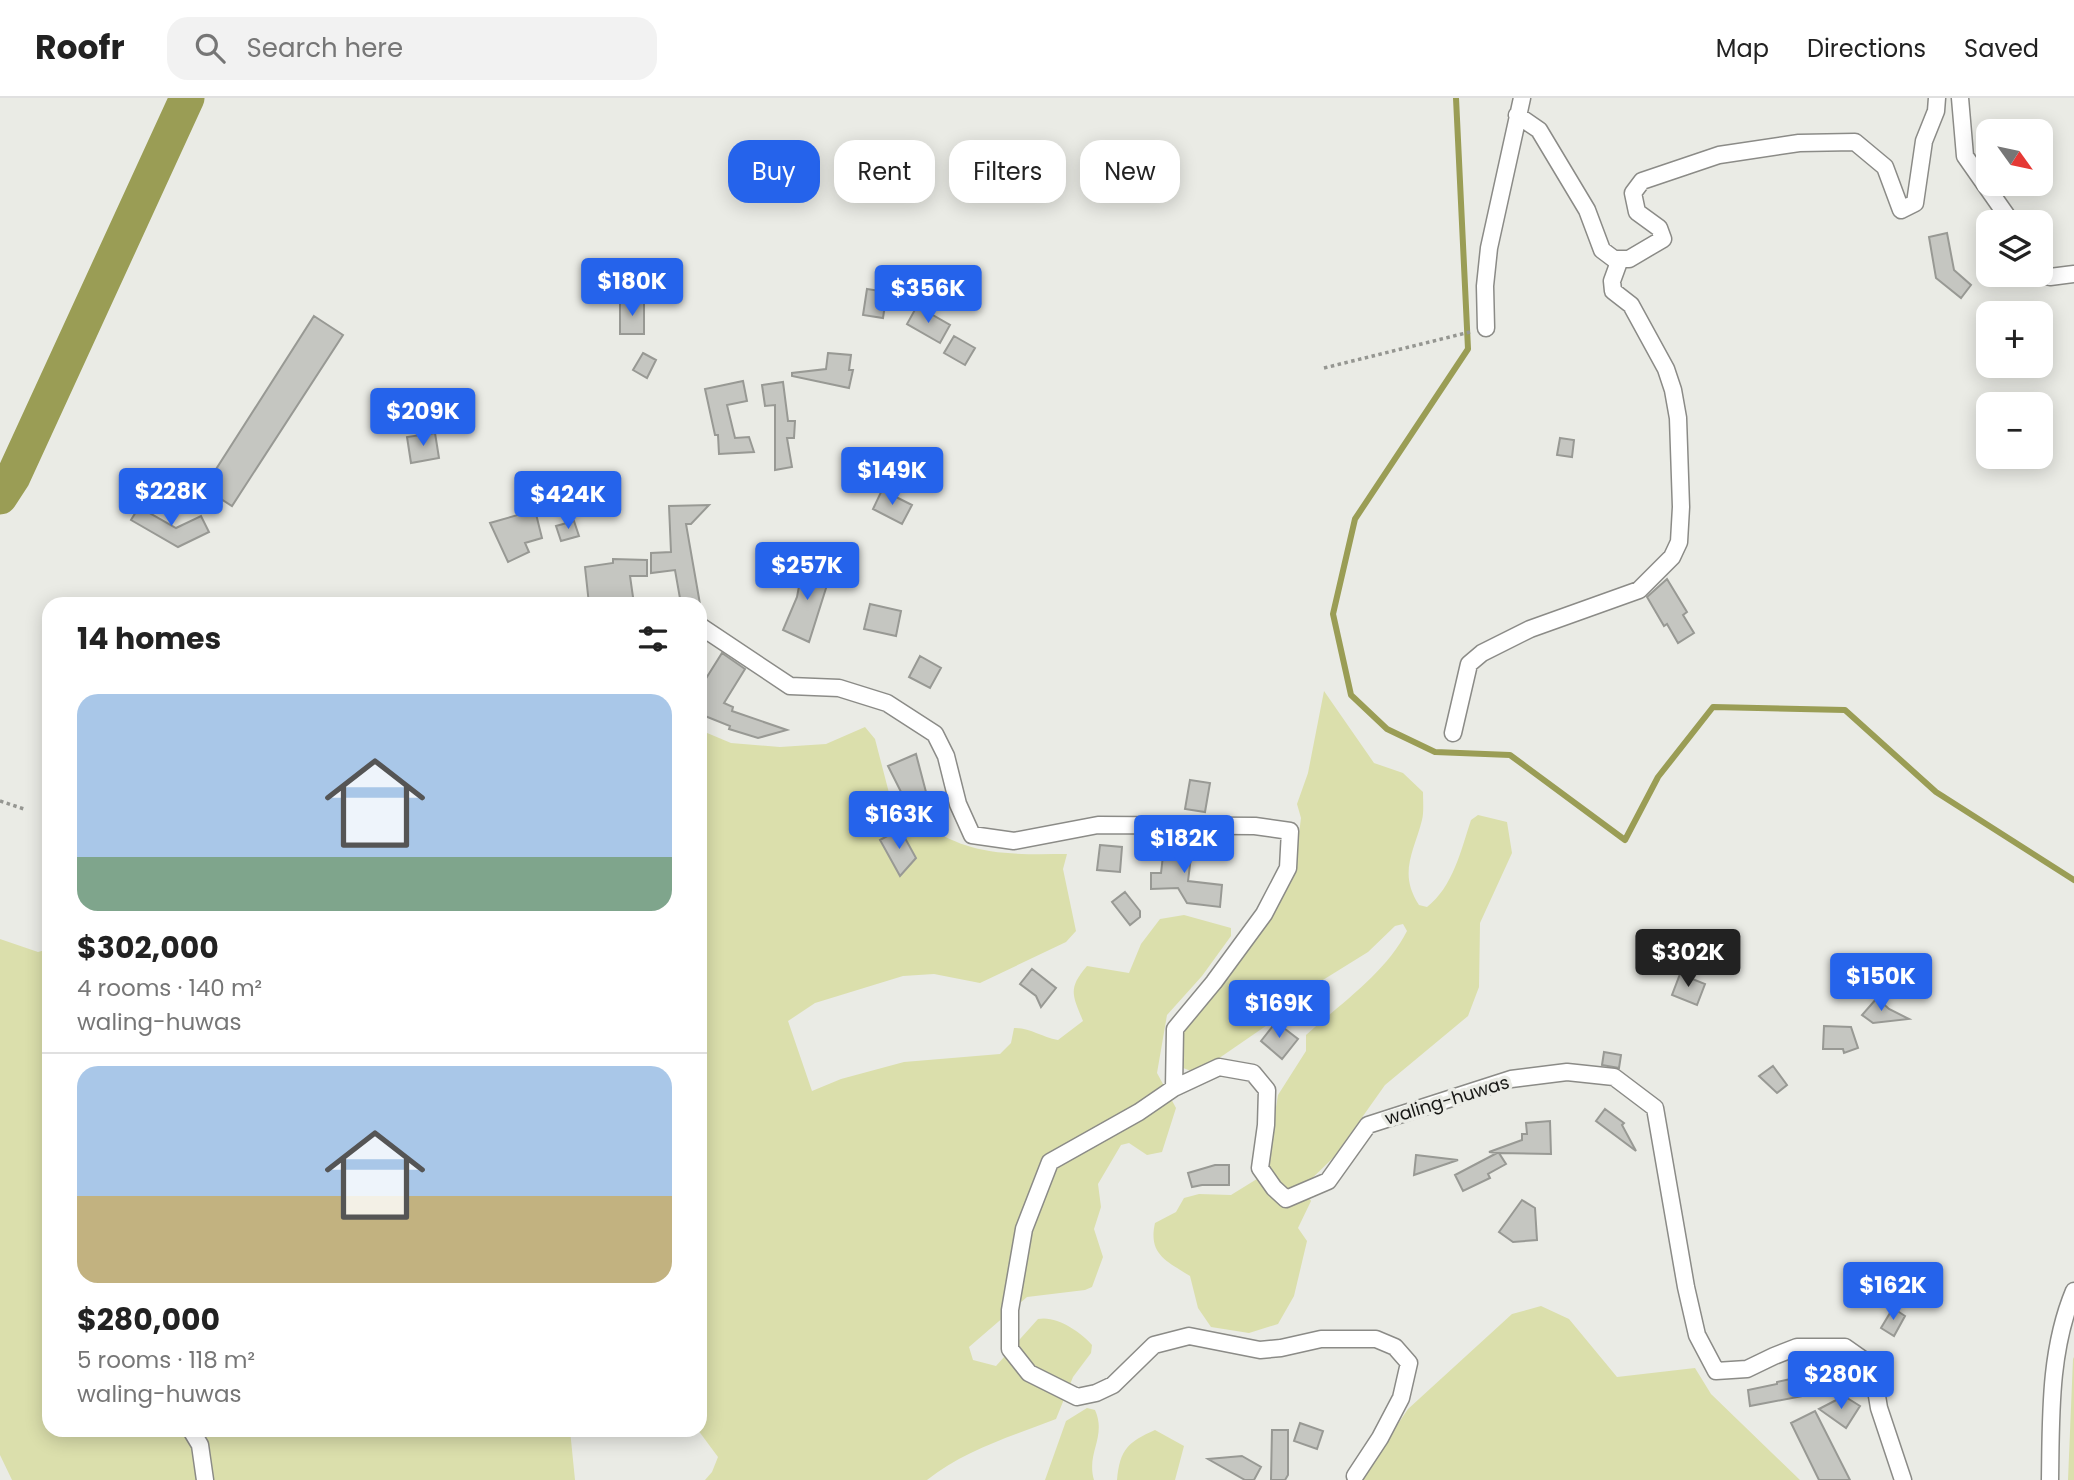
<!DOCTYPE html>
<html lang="en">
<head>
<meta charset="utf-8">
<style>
  body { margin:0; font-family:Poppins,sans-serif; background:#f2f2f2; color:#222; height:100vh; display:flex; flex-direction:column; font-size:26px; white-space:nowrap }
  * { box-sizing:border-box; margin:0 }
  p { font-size:23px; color:#767676 }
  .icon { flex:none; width:38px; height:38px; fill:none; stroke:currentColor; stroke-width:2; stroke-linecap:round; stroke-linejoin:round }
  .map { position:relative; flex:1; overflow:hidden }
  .drawer { position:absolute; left:42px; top:499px; width:665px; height:840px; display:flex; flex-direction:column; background:#fff; border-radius:21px; box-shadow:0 4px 18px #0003 }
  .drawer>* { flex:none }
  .hud { position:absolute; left:728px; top:42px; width:665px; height:63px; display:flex; gap:14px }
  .needle { width:46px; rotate:123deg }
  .buttons { position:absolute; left:1976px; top:21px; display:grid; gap:14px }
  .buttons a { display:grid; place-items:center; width:77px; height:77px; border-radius:14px; background:#fff; box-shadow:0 4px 18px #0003; font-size:35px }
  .price { position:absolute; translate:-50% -60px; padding:0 16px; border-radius:7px; background:#2563eb; color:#fff; font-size:23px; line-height:46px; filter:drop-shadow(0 2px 4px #0008) }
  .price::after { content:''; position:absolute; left:50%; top:42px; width:21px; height:16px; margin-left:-10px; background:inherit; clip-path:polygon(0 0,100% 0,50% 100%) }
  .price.active { background:#222; color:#fff }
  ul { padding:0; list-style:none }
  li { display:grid; align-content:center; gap:14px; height:371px; padding:0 35px }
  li+li { border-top:2px solid #e0e0e0 }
  li span { display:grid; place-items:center; height:217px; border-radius:21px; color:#555 }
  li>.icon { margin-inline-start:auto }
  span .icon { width:126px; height:126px; fill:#fffc; stroke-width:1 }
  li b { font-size:30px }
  h2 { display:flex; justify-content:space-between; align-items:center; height:84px; padding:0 35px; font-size:30px }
  .pill { padding:0 24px; border-radius:21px; background:#fff; box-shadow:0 4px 18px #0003; font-size:24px; line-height:63px }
  .pill.active { background:#2563eb; color:#fff }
  header { display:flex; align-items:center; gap:42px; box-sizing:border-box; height:98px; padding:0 35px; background:#fff; border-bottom:2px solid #e0e0e0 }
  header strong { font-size:33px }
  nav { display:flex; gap:38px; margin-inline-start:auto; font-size:24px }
  .search { width:490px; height:63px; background:#f2f2f2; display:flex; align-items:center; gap:18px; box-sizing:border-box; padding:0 24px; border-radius:21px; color:#767676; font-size:26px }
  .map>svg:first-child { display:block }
</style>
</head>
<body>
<header>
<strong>Roofr</strong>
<div class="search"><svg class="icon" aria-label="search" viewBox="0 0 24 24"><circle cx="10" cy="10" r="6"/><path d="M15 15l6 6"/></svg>Search here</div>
<nav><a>Map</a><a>Directions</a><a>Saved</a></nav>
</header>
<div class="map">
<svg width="2074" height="1382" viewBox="0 0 2074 1382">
  <rect width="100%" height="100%" fill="#eaebe5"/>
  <path fill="#dbdfac" d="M 1324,593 L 1374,665 L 1403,675 L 1423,694 C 1423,703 1424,714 1422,722 C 1414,754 1398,775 1419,807 L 1427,809 C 1453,789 1461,752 1471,722 L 1478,717 L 1507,724 L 1512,755 L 1480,825 L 1479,889 L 1468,918 L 1385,987 L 1334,1059 L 1303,1089 L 1311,1103 L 1298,1130 L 1307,1143 L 1294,1198 L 1278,1226 L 1249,1235 L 1211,1229 L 1198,1210 L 1190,1178 C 1166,1163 1148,1156 1155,1125 L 1176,1114 L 1184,1100 L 1199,1096 L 1231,1097 L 1265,1076 L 1278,997 L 1306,953 L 1306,937 C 1340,906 1386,875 1407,833 L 1403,826 L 1395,828 L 1368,854 L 1310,890 L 1276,921 L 1212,965 L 1191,973 L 1178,968 L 1180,929 L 1262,829 L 1294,775 L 1301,720 L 1297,706 L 1308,675 Z
    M 865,629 L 875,641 L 895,718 C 921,722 940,739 965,747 C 997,758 1034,756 1067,756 L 1063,771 L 1076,833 L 1066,844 L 980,885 L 934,876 L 903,878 L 815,905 L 788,923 L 812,993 L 841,981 L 904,964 L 1000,956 L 1011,945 L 1014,930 C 1031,930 1041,939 1058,942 L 1083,923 C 1073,898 1067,891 1087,868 L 1129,875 L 1141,846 L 1160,821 L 1184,817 L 1231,830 L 1231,838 L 1202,878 L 1167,917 L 1157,975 L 1176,1010 L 1162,1054 L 1147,1057 L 1129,1045 L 1121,1047 L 1098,1086 L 1101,1109 L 1094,1131 L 1103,1159 L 1092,1189 L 1085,1192 L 1027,1199 L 969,1249 L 973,1262 L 996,1268 L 1038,1221 C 1056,1217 1081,1234 1092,1247 L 1091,1255 L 1073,1279 L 1056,1321 C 1012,1338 964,1352 927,1382 L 705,1382 L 712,1374 L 718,1359 L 698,1332 L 700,1332 L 700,632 L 731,645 L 780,649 L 826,646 Z
    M 0,841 L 38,854 L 49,851 L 49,1332 L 570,1332 L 575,1382 L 12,1382 L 0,1357 Z
    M 1541,1208 L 1569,1221 L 1617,1279 L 1695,1270 L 1711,1296 L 1800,1382 L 1360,1382 L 1408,1311 L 1512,1216 Z
    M 2074,1259 L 2074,1382 L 2068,1382 L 2073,1261 Z
    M 1087,1310 L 1095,1312 C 1107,1339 1086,1355 1094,1382 L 1045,1382 L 1066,1323 Z
    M 1155,1332 L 1184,1348 L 1175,1382 L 1117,1382 C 1120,1351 1128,1344 1155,1332 Z"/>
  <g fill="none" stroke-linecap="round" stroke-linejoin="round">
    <path stroke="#9a9d55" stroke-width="6" d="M 1456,0 L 1468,251 L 1355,421 L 1333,516 L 1351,597 L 1387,631 L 1435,654 L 1510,657 L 1625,742 L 1658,679 L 1713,609 L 1845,612 L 1936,694 L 2074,782"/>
    <path stroke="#9a9d55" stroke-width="35" d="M 0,399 L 13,379 L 187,0"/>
  </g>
  <path fill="#c5c6c1" stroke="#989994" stroke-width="2" d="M 1947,135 L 1954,172 L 1971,187 L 1961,200 L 1936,180 L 1929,139 Z
    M 867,191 L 887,194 L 883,220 L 863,217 Z
    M 620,205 L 644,205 L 644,236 L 620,236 Z
    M 917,208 L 950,227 L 940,245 L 907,226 Z
    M 314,218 L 343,237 L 232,408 L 204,390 Z
    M 954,238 L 975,250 L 965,267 L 944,255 Z
    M 643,255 L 656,262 L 647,280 L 633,272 Z
    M 828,255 L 851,257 L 849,272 L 853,272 L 849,290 L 792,278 L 792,275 L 826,271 Z
    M 743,283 L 747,303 L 727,307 L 735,340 L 749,339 L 754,354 L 719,356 L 718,337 L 715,337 L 705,291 Z
    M 783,284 L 788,323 L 795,323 L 794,340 L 787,340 L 792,369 L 775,372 L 775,307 L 765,308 L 762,287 Z
    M 435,335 L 439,360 L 411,365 L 407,339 Z
    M 1560,340 L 1574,342 L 1572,359 L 1557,357 Z
    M 882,392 L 912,407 L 902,426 L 873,411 Z
    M 709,407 L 691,426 L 686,426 L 700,506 L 681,506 L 675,472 L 651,475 L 651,455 L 671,454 L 669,408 Z
    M 139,409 L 176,430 L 201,418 L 209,434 L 178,449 L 131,422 Z
    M 535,412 L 542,440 L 525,445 L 529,454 L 508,464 L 490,425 Z
    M 574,423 L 579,438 L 561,443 L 556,428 Z
    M 613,461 L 647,462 L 647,478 L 630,478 L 634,506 L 589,506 L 585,469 L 613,465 Z
    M 803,467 L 828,470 L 826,487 L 827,487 L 809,544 L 783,532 L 797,499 Z
    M 1667,481 L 1687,514 L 1683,517 L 1694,535 L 1678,545 L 1667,526 L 1664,528 L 1647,499 Z
    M 870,506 L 901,513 L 896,538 L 864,531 Z
    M 722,555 L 745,571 L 724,605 L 733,609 L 732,613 L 787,632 L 758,640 L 729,631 L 730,628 L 700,616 L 700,590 Z
    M 920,558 L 941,570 L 930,590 L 909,579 Z
    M 916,656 L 926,694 L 903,698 L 888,668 Z
    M 1190,682 L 1210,685 L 1205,714 L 1185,711 Z
    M 900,731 L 916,760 L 900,778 L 880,742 Z
    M 1165,740 L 1193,743 L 1188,783 L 1222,787 L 1220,809 L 1187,805 L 1178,790 L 1151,791 L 1151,775 L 1161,775 Z
    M 1100,747 L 1122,749 L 1120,774 L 1097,772 Z
    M 1125,794 L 1140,813 L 1140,819 L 1130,827 L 1112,804 Z
    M 1032,871 L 1056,890 L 1041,909 L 1036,898 L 1020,886 Z
    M 1680,876 L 1705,886 L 1697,907 L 1672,897 Z
    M 1877,900 L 1889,911 L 1909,921 L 1873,925 L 1862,917 Z
    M 1276,924 L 1298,941 L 1282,961 L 1261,943 Z
    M 1824,928 L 1851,929 L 1858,950 L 1844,955 L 1843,951 L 1823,951 Z
    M 1604,954 L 1621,957 L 1619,970 L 1602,967 Z
    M 1773,968 L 1787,987 L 1777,995 L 1759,978 Z
    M 1605,1011 L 1624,1025 L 1622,1027 L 1636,1053 L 1596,1023 Z
    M 1550,1023 L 1551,1056 L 1499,1055 L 1506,1066 L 1488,1076 L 1490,1080 L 1463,1093 L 1455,1077 L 1497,1055 L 1489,1054 L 1522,1042 L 1522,1036 L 1527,1036 L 1526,1025 Z
    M 1416,1057 L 1458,1062 L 1414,1077 Z
    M 1215,1067 L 1229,1067 L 1229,1087 L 1202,1087 L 1192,1089 L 1188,1075 Z
    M 1522,1102 L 1535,1110 L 1537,1142 L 1513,1144 L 1499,1134 Z
    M 1893,1210 L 1905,1218 L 1894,1238 L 1881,1230 Z
    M 1809,1272 L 1838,1280 L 1834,1292 L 1750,1308 L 1748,1292 L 1777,1286 L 1777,1284 L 1809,1277 Z
    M 1844,1298 L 1860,1308 L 1846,1330 L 1819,1311 Z
    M 1815,1313 L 1850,1382 L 1819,1382 L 1791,1325 Z
    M 1300,1325 L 1323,1333 L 1317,1351 L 1294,1343 Z
    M 1272,1332 L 1288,1332 L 1288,1377 L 1285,1382 L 1271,1382 Z
    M 1242,1358 L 1261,1369 L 1254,1382 L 1245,1382 L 1208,1361 Z"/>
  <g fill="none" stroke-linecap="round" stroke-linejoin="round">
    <g stroke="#8b8b87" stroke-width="19">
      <path id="street" d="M 1960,0 L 1965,58 L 2007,118 L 2008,124
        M 1517,17 L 1539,32 L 1587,112 L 1602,152 L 1614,161 L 1629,161 L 1663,141 L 1659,130 L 1637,114 L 1633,95 L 1642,83 L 1719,57 L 1799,45 L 1855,44 L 1885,69 L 1901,112 L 1915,105 L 1924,43 L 1936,13 L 1937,0
        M 2040,176 L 2050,179 L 2074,176
        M 1486,230 L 1485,188 L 1489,150 L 1522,0
        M 700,528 L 790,588 L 839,590 L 887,605 L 935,636 L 946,658 L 958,706 L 972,737 L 1014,743 L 1098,727 L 1255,728 L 1290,733 L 1288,770 L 1264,816 L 1214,884 L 1175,931 L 1174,990 L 1219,969 L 1253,975 L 1267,992 L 1266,1027 L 1260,1070 L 1274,1090 L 1286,1101 L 1328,1083 L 1368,1027 L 1511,981 L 1567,974 L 1614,979 L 1655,1010 L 1686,1189 L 1697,1237 L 1716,1273 L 1747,1271 L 1774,1258 L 1797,1249 L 1845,1249 L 1872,1268 L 1879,1310 L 1903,1382
        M 1453,635 L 1469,566 L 1482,555 L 1530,531 L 1639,492 L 1672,459 L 1679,444 L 1681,409 L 1678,320 L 1673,292 L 1666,271 L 1631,207 L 1613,193 L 1612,183 L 1620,161
        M 1174,990 L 1139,1014 L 1050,1064 L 1024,1131 L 1010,1212 L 1010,1251 L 1029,1275 L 1077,1299 L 1096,1295 L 1113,1287 L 1154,1247 L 1189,1238 L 1260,1252 L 1281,1250 L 1321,1241 L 1376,1241 L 1395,1249 L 1409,1265 L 1401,1300 L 1380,1340 L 1355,1378
        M 191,1332 L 200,1347 L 205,1382
        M 2050,1382 C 2051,1319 2049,1253 2074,1193"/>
    </g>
    <path stroke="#959691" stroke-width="3.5" stroke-dasharray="3.5 3.5" stroke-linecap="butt" d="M 1324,270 L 1470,234
      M 0,703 L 24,711"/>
    <use href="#street" stroke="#fff" stroke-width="16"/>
  </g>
  <g text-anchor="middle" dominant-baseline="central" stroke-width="7" stroke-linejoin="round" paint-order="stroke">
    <g font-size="18" fill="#181816" stroke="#eaebe5">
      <text transform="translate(1447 1002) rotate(-17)">waling-huwas</text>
    </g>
  </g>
</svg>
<div class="buttons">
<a><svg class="needle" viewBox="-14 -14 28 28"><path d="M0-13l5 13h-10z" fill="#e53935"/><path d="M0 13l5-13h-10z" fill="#767676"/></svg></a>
<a><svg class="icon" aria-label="layers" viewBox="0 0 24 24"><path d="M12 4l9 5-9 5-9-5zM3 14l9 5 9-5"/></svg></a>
<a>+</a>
<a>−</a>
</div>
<b class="price" style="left:632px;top:220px">$180K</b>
<b class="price" style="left:928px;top:227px">$356K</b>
<b class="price" style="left:423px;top:350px">$209K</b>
<b class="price" style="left:892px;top:409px">$149K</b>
<b class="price" style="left:171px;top:430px">$228K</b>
<b class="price" style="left:568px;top:433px">$424K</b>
<b class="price" style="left:807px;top:504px">$257K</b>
<b class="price" style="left:899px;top:753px">$163K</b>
<b class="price" style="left:1184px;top:777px">$182K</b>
<b class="price active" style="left:1688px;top:891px">$302K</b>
<b class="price" style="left:1881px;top:915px">$150K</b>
<b class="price" style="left:1279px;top:942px">$169K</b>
<b class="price" style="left:1893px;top:1224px">$162K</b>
<b class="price" style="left:1841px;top:1313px">$280K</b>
<div class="hud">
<a class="pill active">Buy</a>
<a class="pill">Rent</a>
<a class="pill">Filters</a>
<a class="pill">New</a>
</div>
<section class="drawer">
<h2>14 homes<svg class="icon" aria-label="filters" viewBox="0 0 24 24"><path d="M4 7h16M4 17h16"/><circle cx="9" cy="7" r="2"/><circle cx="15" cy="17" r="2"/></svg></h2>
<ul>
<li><span style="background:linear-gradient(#a9c7e8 75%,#7fa58c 0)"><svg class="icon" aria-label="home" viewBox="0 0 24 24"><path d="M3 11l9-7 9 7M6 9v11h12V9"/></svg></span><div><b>$302,000</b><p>4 rooms · 140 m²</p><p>waling-huwas</p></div></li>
<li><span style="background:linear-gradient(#a9c7e8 60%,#c2b280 0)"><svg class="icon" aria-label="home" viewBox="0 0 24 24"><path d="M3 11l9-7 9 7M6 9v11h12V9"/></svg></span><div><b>$280,000</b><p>5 rooms · 118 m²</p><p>waling-huwas</p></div></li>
</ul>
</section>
</div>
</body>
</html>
